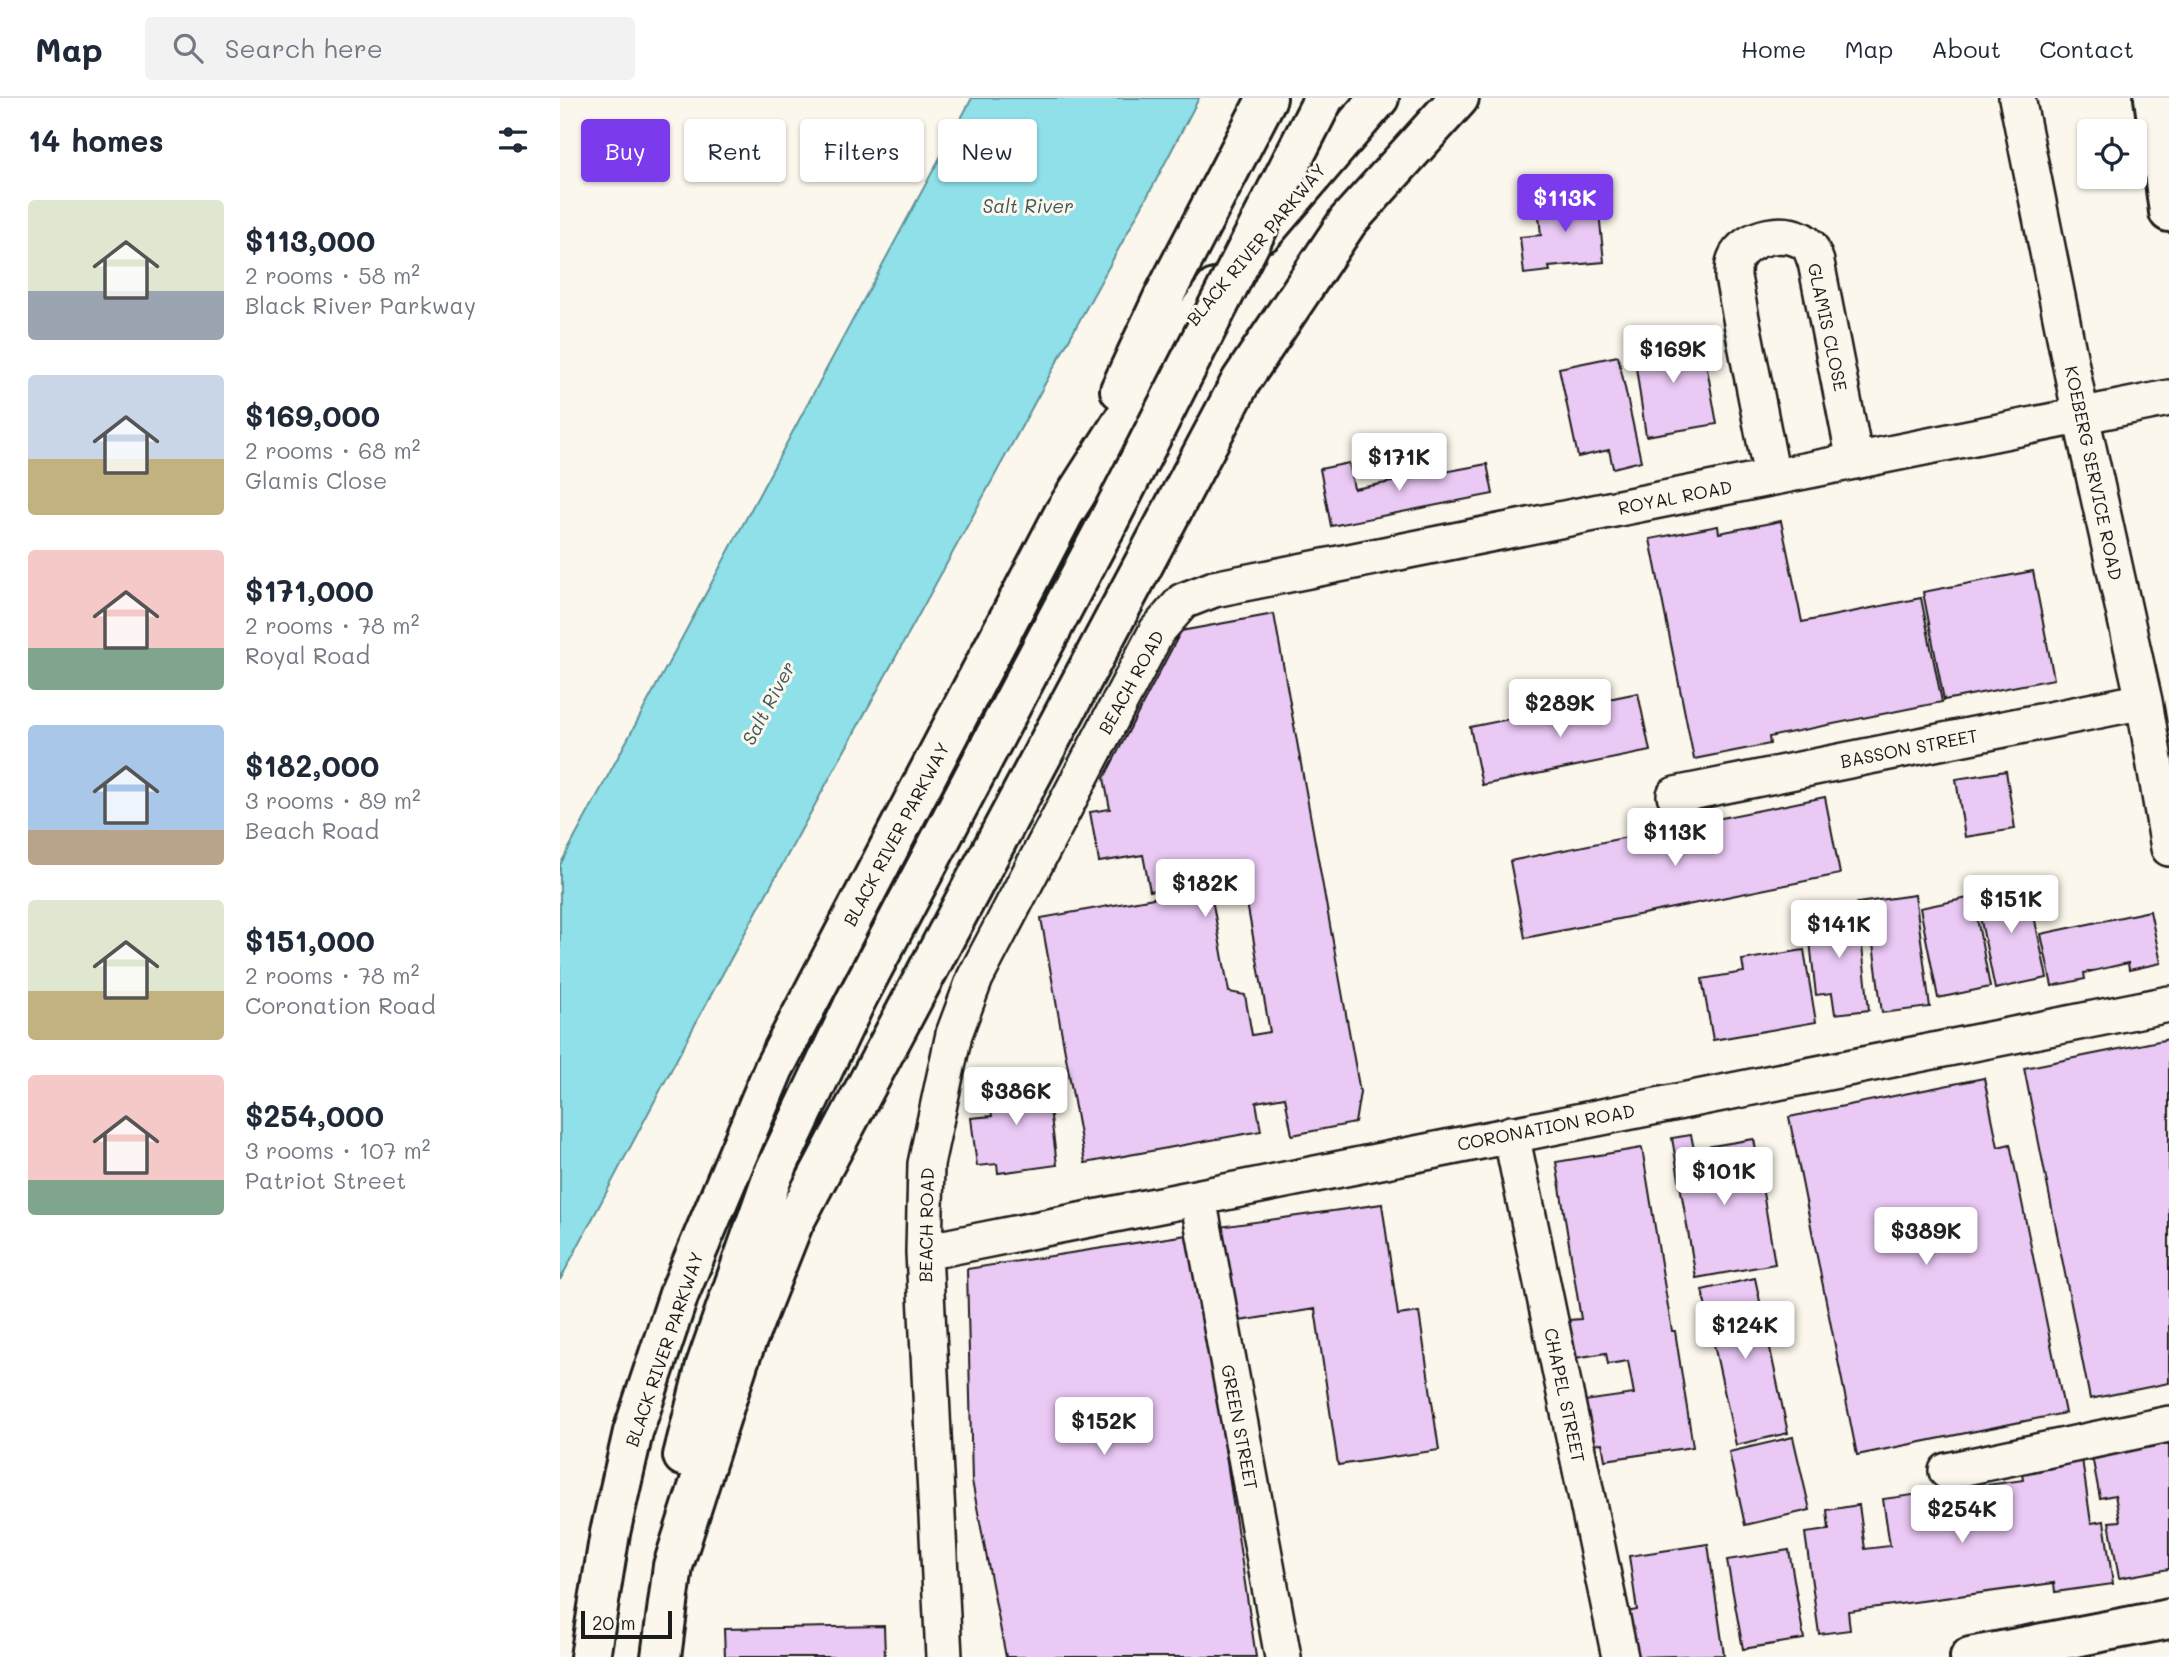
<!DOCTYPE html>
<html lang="en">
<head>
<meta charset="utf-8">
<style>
  body { margin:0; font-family:Mali,sans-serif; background:#f2f2f3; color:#1f2937; height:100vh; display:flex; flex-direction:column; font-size:26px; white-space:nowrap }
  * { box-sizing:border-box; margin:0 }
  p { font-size:23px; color:#747a83 }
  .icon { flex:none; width:38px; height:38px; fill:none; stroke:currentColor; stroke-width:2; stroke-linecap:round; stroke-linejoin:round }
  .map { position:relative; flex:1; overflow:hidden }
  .details { display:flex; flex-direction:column; background:#fff; width:560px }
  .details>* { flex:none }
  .banner { position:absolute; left:21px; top:21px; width:665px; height:63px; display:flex; gap:14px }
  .buttons { position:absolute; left:1517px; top:21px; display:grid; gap:14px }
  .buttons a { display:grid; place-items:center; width:70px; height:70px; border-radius:7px; background:#fff; box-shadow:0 2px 5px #0004; font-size:35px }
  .scale { position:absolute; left:21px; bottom:18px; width:91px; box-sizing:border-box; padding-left:7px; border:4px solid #1c1c1c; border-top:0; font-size:19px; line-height:24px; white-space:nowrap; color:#1c1c1c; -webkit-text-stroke:5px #fbf7ec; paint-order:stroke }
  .price { position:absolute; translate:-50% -60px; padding:0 16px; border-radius:7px; background:#fff; color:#222; font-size:23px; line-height:46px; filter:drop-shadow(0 2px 4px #0008) }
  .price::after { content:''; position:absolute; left:50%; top:42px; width:21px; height:16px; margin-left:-10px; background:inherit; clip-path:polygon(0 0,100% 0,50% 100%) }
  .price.selected { background:#7c3aed; color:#fff }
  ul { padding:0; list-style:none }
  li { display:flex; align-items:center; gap:21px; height:175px; padding:0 28px }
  li span { display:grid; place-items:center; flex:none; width:196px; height:140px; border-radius:7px; color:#555 }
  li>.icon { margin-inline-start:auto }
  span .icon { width:84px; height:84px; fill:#fffc; stroke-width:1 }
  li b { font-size:30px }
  h2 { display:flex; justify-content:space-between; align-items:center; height:84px; padding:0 28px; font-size:30px }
  .pill { padding:0 24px; border-radius:7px; background:#fff; box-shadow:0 2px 5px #0004; font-size:24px; line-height:63px }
  .pill.selected { background:#7c3aed; color:#fff }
  header { display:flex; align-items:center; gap:42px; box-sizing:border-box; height:98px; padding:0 35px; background:#fff; border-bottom:2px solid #e0e1e3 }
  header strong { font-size:33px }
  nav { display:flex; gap:38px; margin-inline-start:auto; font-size:24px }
  .search { width:490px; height:63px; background:#f2f2f3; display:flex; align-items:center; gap:18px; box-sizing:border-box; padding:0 24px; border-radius:7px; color:#747a83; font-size:26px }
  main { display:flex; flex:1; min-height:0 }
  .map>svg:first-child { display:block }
</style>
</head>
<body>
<header>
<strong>Map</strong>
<div class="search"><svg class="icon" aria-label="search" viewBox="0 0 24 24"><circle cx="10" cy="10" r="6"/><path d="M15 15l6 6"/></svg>Search here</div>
<nav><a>Home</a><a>Map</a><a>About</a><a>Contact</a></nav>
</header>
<main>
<section class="details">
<h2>14 homes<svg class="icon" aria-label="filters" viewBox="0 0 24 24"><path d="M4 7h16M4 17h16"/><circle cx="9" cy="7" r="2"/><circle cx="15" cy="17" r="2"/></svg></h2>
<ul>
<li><span style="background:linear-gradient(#dfe7d0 65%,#9aa5b1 0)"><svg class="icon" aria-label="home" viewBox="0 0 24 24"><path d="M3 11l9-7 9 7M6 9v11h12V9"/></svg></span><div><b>$113,000</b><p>2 rooms · 58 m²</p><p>Black River Parkway</p></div></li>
<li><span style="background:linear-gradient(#c9d6e8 60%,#c2b280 0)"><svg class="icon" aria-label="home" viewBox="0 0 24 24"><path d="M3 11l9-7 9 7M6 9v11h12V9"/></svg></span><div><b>$169,000</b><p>2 rooms · 68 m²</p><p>Glamis Close</p></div></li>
<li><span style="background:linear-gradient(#f6c9c9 70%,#7fa58c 0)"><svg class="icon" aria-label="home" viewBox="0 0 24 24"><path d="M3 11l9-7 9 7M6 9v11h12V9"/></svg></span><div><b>$171,000</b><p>2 rooms · 78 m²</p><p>Royal Road</p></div></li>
<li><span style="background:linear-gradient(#a9c7e8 75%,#b9a48a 0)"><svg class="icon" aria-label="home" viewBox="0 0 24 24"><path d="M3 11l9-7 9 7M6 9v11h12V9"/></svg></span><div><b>$182,000</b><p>3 rooms · 89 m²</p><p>Beach Road</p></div></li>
<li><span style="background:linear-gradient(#dfe7d0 65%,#c2b280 0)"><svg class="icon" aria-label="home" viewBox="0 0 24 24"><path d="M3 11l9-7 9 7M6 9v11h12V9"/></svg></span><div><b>$151,000</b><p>2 rooms · 78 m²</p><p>Coronation Road</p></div></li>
<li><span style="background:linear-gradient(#f6c9c9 75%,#7fa58c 0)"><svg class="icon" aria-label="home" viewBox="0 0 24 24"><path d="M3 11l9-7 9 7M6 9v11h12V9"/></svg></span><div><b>$254,000</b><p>3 rooms · 107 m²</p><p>Patriot Street</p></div></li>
</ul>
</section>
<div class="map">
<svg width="1609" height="1559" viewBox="0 0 1609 1559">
  <rect width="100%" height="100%" fill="#fbf7ec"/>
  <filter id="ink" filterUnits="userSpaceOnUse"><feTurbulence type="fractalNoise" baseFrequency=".0143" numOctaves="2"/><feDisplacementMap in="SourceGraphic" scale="14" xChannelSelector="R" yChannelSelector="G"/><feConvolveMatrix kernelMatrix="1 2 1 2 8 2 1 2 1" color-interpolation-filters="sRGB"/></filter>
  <g filter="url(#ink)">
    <path fill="#8fe0e9" stroke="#619297" stroke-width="2" d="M 412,0 L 639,0 L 594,86 L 139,919 L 0,1182 L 0,767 Z"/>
    <path fill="#eac9f5" stroke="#1c1c1c" stroke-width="2" d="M 1037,94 L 1044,164 L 989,169 L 990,173 L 964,176 L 960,139 L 981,137 L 977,100 Z
      M 1106,236 L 1109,248 L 1142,242 L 1157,326 L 1086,338 L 1072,242 Z
      M 1058,258 L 1081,363 L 1053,370 L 1049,352 L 1018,359 L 999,270 Z
      M 789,365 L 794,391 L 927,366 L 933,396 L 771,428 L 760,371 Z
      M 1221,423 L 1242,524 L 1361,500 L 1382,604 L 1209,639 L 1210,646 L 1134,661 L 1090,441 L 1158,428 L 1159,435 Z
      M 1473,473 L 1494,581 L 1384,602 L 1363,494 Z
      M 714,516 L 800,994 L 795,1025 L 732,1037 L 725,999 L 696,1004 L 701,1033 L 525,1065 L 481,820 L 650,790 L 669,894 L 685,897 L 692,937 L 710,934 L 682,777 L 590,793 L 583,757 L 539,764 L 530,714 L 550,711 L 544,680 L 621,533 Z
      M 1078,595 L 1090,653 L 922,687 L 910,629 Z
      M 1446,673 L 1455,731 L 1405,739 L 1396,681 Z
      M 1265,699 L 1280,776 L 965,840 L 950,763 Z
      M 1467,784 L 1487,880 L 1435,891 L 1415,794 Z
      M 1355,797 L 1370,909 L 1322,915 L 1310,823 L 1300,824 L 1297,805 Z
      M 1413,799 L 1430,889 L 1378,900 L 1360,810 Z
      M 1298,812 L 1309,912 L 1275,916 L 1272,895 L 1256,897 L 1247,817 Z
      M 1590,813 L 1601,865 L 1569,872 L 1568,865 L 1524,875 L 1525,881 L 1492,888 L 1481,836 Z
      M 1244,852 L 1256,924 L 1153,942 L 1142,881 L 1184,874 L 1182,862 Z
      M 1609,941 L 1609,1285 L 1530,1301 L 1464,970 Z
      M 486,979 L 497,1067 L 438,1075 L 437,1066 L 417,1068 L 411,1020 L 432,1018 L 427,986 Z
      M 1424,980 L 1438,1049 L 1450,1046 L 1505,1315 L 1297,1357 L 1229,1019 Z
      M 1131,1037 L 1134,1051 L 1194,1041 L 1215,1166 L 1136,1180 L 1112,1040 Z
      M 1082,1050 L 1112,1233 L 1115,1233 L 1133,1349 L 1045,1362 L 1042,1345 L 1031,1346 L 1024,1303 L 1074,1296 L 1068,1263 L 1048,1266 L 1046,1255 L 1015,1260 L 1009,1222 L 1021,1221 L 996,1064 Z
      M 822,1106 L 838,1217 L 859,1214 L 879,1352 L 778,1367 L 755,1211 L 673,1224 L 659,1129 Z
      M 633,1136 L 696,1559 L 446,1559 L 412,1383 L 407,1171 Z
      M 1195,1180 L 1228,1335 L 1176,1347 L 1142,1192 Z
      M 1233,1339 L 1250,1412 L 1185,1427 L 1169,1354 Z
      M 1609,1345 L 1609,1471 L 1559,1480 L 1549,1424 L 1560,1423 L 1555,1397 L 1540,1400 L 1532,1358 Z
      M 1522,1361 L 1531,1425 L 1544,1423 L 1553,1486 L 1495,1494 L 1494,1485 L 1288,1513 L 1290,1532 L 1259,1536 L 1245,1435 L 1269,1432 L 1267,1412 L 1299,1407 L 1305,1451 L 1330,1448 L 1323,1401 L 1464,1382 L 1462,1369 Z
      M 1148,1446 L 1164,1557 L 1073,1559 L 1066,1514 L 1077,1512 L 1069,1458 Z
      M 1229,1452 L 1244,1541 L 1183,1551 L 1167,1462 Z
      M 324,1528 L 325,1559 L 165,1559 L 164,1531 Z"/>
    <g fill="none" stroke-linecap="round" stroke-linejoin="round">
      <g stroke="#1c1c1c" stroke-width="40">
        <path id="minor" d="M 1457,0 L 1521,318 L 1584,603 L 1609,750
          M 1212,379 L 1173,179 C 1173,174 1173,167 1175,162 C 1184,138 1231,128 1249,148 C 1252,152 1254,159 1256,164 L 1295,363
          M 1115,697 L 1584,603
          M 951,1036 L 1060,1559
          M 638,1100 L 723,1559
          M 364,1154 L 1609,906
          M 1387,1373 L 1609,1326
          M 384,1559 L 364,1154 L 366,1066 L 394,936 L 415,880 L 597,533 L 623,503 L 654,491 L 1609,300"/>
      </g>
      <g stroke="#1c1c1c" stroke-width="44">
        <path id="secondary" d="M 1594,0 L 1609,114"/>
      </g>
      <g stroke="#1c1c1c" stroke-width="44">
        <path id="primary" d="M 1410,1559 L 1609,1521"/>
      </g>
      <g stroke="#1c1c1c" stroke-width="44">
        <path id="motorway" d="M 704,134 L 819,0
          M 560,292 L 603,200 L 707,0
          M 123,1358 L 146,1267 L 213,1077 L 296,902 L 545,430
          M 30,1559 L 50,1435 L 73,1334 L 119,1196 L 214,970 L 504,415 L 586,287 L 655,191
          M 101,1559 L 113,1468 L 179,1262 L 233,1126 L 681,283 L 788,123 L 899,0"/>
      </g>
      <use href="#minor" stroke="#fbf7ec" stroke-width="35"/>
      <use href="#secondary" stroke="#fbf7ec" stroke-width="38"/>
      <use href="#primary" stroke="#fbf7ec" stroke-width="38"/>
      <use href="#motorway" stroke="#fbf7ec" stroke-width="38"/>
      <g stroke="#1c1c1c" stroke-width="44" stroke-linecap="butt">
        <path id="motorway-bridge" d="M 545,430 L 764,0"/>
      </g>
      <use href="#motorway-bridge" stroke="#fbf7ec" stroke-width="38"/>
    </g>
  </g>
  <g text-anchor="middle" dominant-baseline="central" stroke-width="6" stroke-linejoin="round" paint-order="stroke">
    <g font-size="18" fill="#1c1c1c" stroke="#fbf7ec">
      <text transform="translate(696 146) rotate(-50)">BLACK RIVER PARKWAY</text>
      <text transform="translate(1268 229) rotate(78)">GLAMIS CLOSE</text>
      <text transform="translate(1534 375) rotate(78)">KOEBERG SERVICE ROAD</text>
      <text transform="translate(1115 399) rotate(-11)">ROYAL ROAD</text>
      <text transform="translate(571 584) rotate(-61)">BEACH ROAD</text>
      <text transform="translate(1349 650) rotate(-11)">BASSON STREET</text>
      <text transform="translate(336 736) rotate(-62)">BLACK RIVER PARKWAY</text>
      <text transform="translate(986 1029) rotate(-11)">CORONATION ROAD</text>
      <text transform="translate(366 1127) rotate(-89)">BEACH ROAD</text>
      <text transform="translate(104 1251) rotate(-71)">BLACK RIVER PARKWAY</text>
      <text transform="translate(1005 1297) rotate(78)">CHAPEL STREET</text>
      <text transform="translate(680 1329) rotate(79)">GREEN STREET</text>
    </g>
    <g font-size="19" font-style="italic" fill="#3e575a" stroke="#fbf7ec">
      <text x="468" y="107">Salt River</text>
      <text transform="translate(208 605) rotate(-62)">Salt River</text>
    </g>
  </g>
</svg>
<div class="buttons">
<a><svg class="icon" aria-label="locate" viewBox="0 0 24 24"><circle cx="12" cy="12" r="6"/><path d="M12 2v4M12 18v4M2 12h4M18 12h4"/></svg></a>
</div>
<div class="scale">20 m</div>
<b class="price selected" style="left:1005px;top:136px">$113K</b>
<b class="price" style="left:1113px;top:287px">$169K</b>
<b class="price" style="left:839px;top:395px">$171K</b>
<b class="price" style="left:1000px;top:641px">$289K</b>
<b class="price" style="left:1115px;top:770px">$113K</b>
<b class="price" style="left:645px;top:821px">$182K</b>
<b class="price" style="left:1451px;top:837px">$151K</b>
<b class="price" style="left:1279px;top:862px">$141K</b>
<b class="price" style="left:456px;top:1029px">$386K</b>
<b class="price" style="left:1164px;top:1109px">$101K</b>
<b class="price" style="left:1366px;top:1169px">$389K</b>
<b class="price" style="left:1185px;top:1263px">$124K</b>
<b class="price" style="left:544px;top:1359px">$152K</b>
<b class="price" style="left:1402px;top:1447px">$254K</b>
<div class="banner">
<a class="pill selected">Buy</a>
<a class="pill">Rent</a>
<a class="pill">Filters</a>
<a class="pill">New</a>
</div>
</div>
</main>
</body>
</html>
